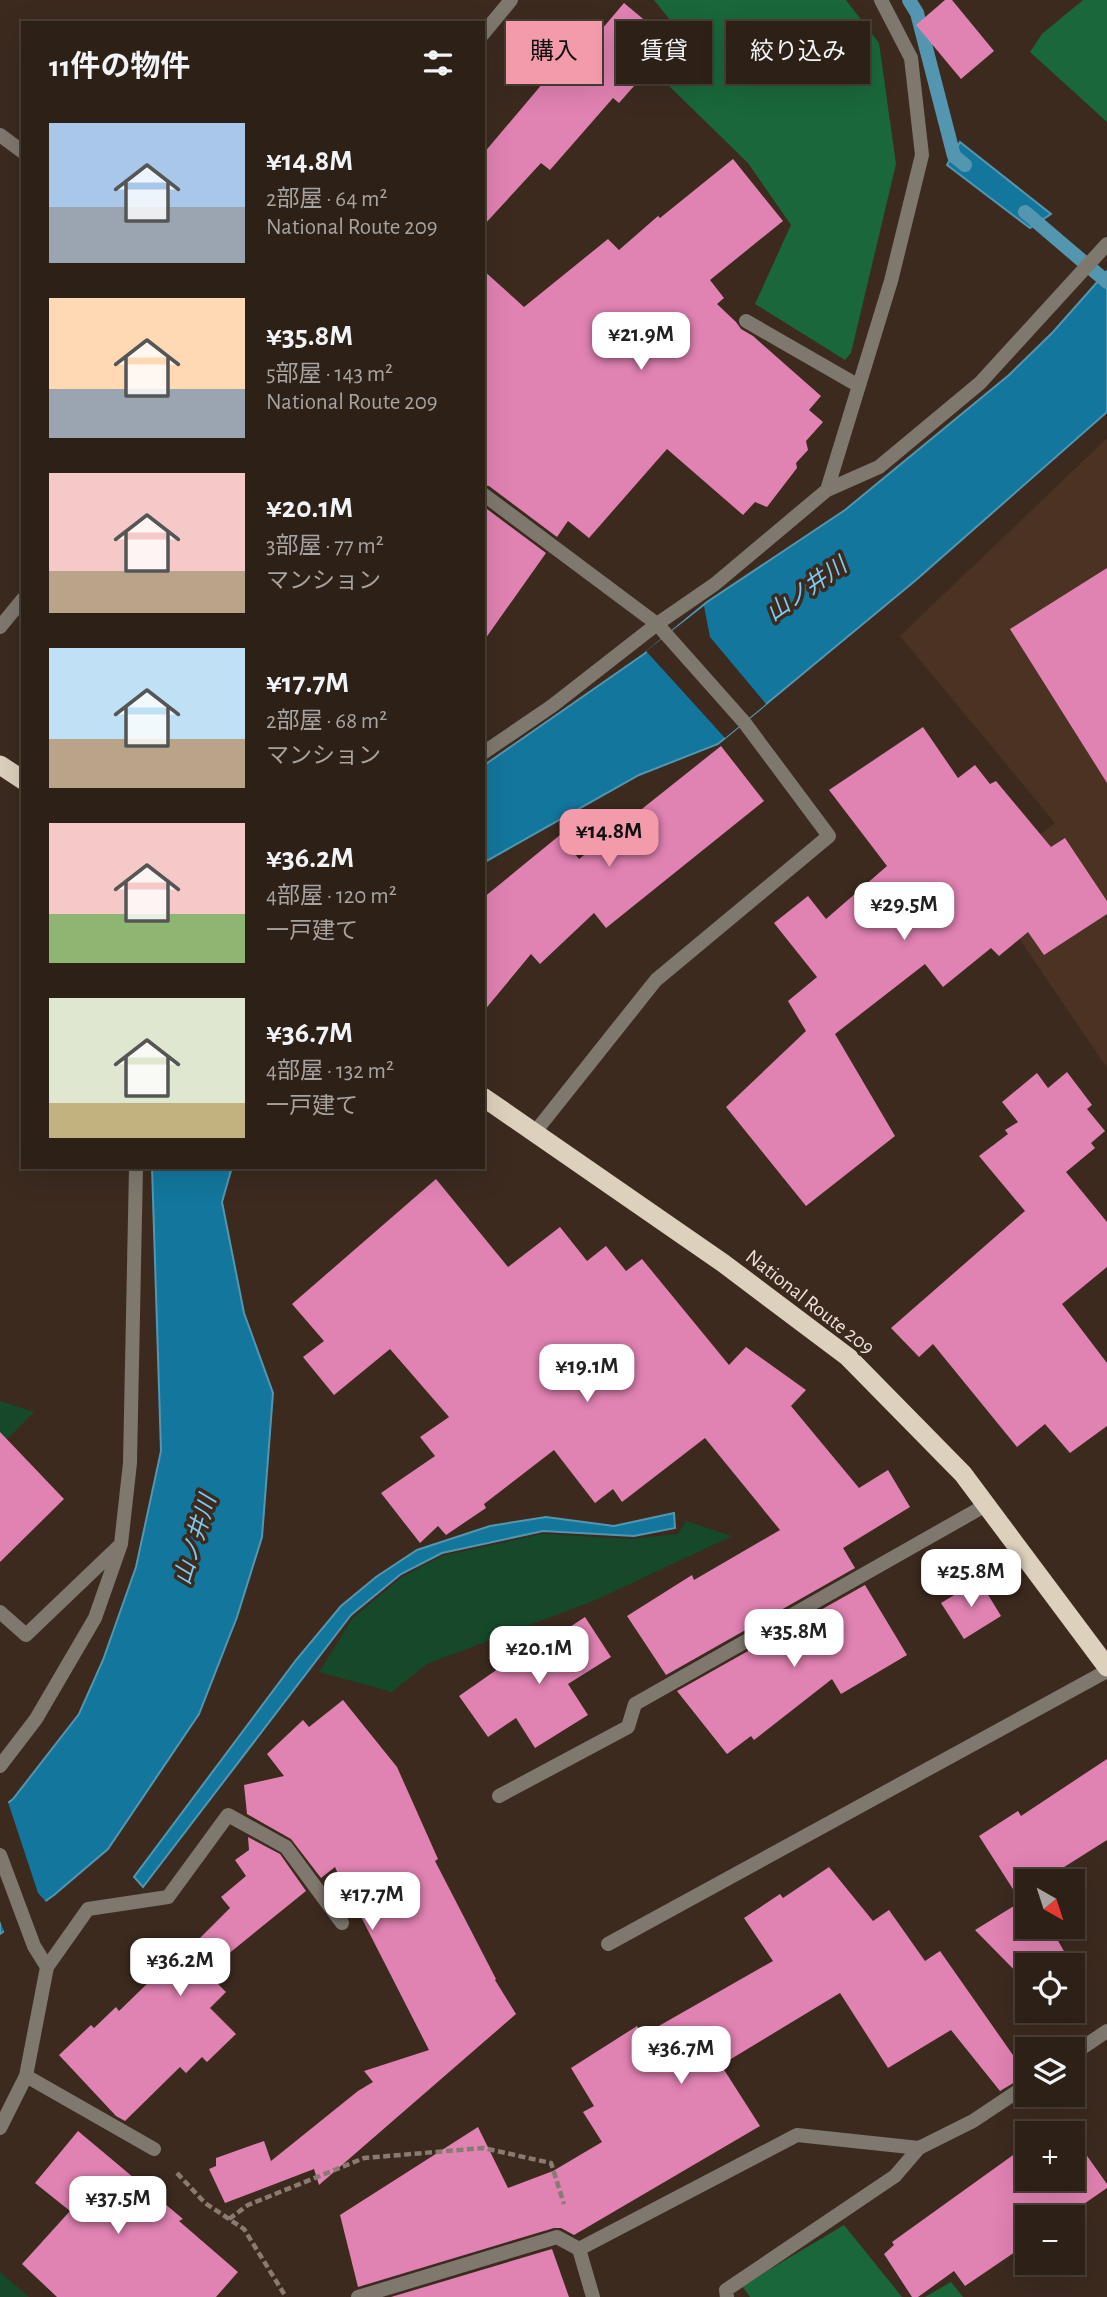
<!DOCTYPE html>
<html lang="ja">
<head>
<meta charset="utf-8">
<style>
  body { margin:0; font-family:"Alegreya Sans","Noto Sans JP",sans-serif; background:#392d24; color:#f1f3f6; height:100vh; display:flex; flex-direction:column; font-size:26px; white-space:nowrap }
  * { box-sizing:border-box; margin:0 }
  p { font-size:23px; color:#a7a3a1 }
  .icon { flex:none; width:38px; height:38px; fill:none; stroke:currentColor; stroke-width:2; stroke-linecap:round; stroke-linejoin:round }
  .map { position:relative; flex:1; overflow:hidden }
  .details { position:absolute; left:21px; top:21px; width:464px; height:1148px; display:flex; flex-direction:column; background:#2d2017; border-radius:0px; box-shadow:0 7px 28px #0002,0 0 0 2px #483e36 }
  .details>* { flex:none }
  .top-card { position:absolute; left:506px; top:21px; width:495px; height:63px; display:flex; gap:14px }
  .needle { width:46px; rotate:141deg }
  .buttons { position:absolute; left:1015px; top:1869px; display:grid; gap:14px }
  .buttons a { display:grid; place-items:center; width:70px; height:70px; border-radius:0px; background:#2d2017; box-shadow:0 7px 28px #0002,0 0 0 2px #483e36; font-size:35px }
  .price { position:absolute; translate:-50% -60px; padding:0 16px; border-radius:14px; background:#fff; color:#222; font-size:23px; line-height:46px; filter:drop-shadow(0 2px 4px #0008) }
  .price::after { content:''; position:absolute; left:50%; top:42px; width:21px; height:16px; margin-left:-10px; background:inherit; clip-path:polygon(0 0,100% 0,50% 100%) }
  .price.selected { background:#f39aab; color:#111 }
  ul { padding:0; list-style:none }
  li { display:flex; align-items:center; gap:21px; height:175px; padding:0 28px }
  li span { display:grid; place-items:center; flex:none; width:196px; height:140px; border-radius:0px; color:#555 }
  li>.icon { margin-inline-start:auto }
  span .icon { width:84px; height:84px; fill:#fffc; stroke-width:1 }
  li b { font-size:30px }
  h2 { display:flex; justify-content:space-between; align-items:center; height:84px; padding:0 28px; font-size:30px }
  .chip { padding:0 24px; border-radius:0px; background:#2d2017; box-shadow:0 7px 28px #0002,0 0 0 2px #483e36; font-size:24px; line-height:63px }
  .chip.selected { background:#f39aab; color:#111 }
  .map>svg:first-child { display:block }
</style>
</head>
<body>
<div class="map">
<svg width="1107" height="2297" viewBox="0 0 1107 2297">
  <rect width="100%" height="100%" fill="#3c2a1f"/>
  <path fill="#4b3223" d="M 1107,438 L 1107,1068 L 980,881 L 1055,823 L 900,636 Z"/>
  <path fill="#15492a" d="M 0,1401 L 34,1412 L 0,1446 Z
    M 686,1521 L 732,1536 L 598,1599 L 427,1664 L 392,1692 L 319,1672 L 352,1619 L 402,1577 L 442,1556 L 543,1534 L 632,1539 L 678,1534 Z
    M 0,2272 L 29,2297 L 0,2297 Z"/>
  <path fill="#1a673b" d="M 654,0 L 846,0 L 879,43 L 896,164 L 851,353 L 845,360 L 755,304 L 791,225 L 748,163 L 665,82 L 682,35 Z
    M 1083,0 L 1107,0 L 1107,122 L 1030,52 L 1042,34 Z
    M 844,2225 L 902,2297 L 750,2297 L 742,2286 Z
    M 951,2282 L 963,2297 L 924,2297 L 925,2297 Z"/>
  <path fill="#13769d" stroke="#5496af" stroke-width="2" d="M 960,142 L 1051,214 L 1030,228 L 947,165 Z
    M 1107,271 L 1107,412 L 916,580 L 718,744 L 639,775 L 483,863 L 483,766 L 644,654 L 707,602 L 845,510 L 1009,375 L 1053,332 Z
    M 152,1167 L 232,1167 L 222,1202 L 244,1313 L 273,1393 L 262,1537 L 237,1617 L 199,1714 L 108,1849 L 54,1895 L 0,1934 L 0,1809 L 13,1799 L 79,1714 L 103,1660 L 136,1567 L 161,1451 Z
    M 674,1513 L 675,1528 L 634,1536 L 543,1531 L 442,1553 L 401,1574 L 351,1615 L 143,1887 L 134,1877 L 296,1660 L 341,1606 L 376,1577 L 417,1550 L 490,1526 L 546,1517 L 614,1526 Z"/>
  <path fill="#3c2a1f" d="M 704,606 L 710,637 L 766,704 L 725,738 L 646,651 Z
    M 7,1799 L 38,1893 L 48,1904 L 5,1934 L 0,1921 L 0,1805 Z"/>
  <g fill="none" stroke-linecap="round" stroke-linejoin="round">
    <path stroke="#5496af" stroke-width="14" d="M 909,0 L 917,13 L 954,156 L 965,165
      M 1025,212 L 1107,282"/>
  </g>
  <path fill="#e082b2" d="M 945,0 L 952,0 L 994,51 L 961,79 L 916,25 Z
    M 624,3 L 672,43 L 619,103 L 613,98 L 550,170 L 541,163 L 483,226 L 483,154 L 554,70 L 562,76 Z
    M 733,159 L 783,221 L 710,280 L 724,298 L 717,304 L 736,322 L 741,329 L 753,336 L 821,396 L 809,410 L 823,422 L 806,441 L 808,450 L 796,463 L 797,468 L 767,507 L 755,502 L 743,515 L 667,449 L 589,538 L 568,521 L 557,537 L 489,486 L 483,485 L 483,270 L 524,307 L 608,239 L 619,250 L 658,216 L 660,218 Z
    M 483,506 L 546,553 L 483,642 Z
    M 1107,568 L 1107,783 L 1010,629 Z
    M 923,727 L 958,778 L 975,765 L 990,784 L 996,781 L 1051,847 L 1065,838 L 1107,901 L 1107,914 L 1044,955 L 1028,932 L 999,956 L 991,948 L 943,987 L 925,964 L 835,1034 L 895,1136 L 806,1206 L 726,1107 L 806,1031 L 788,1001 L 817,977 L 774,923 L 808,896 L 826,919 L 887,866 L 829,790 Z
    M 721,746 L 764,801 L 606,928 L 594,913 L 540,964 L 531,954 L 483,1012 L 483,898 L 560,835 L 579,859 Z
    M 1067,1072 L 1092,1105 L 1087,1109 L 1105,1131 L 1091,1143 L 1095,1148 L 1066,1172 L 1107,1222 L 1107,1267 L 1062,1304 L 1107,1363 L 1107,1426 L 1070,1453 L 1045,1424 L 1017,1447 L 933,1344 L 919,1357 L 891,1328 L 1025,1211 L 979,1156 L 1008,1134 L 1005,1130 L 1018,1122 L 1002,1102 L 1037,1073 L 1048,1088 Z
    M 436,1179 L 508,1267 L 560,1227 L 587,1261 L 606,1246 L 626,1271 L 642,1259 L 729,1365 L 746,1347 L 806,1390 L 791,1406 L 859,1488 L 888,1470 L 910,1507 L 843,1548 L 855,1568 L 666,1675 L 627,1616 L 692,1575 L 694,1580 L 780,1530 L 705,1438 L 622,1502 L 613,1489 L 595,1503 L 554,1450 L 484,1504 L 486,1508 L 446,1535 L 438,1526 L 420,1543 L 381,1493 L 435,1456 L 420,1437 L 449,1417 L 390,1349 L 334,1395 L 303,1357 L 324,1341 L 292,1304 Z
    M 0,1432 L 64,1499 L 0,1562 Z
    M 979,1580 L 1001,1616 L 964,1639 L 941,1603 Z
    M 865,1585 L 907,1655 L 841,1694 L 832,1679 L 754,1740 L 751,1736 L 727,1754 L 677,1691 Z
    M 585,1617 L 611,1657 L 568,1684 L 588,1715 L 535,1748 L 516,1718 L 488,1737 L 459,1696 L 512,1659 L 515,1663 Z
    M 343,1700 L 397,1767 L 438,1859 L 435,1861 L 496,1979 L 495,1980 L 516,2014 L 319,2185 L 314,2169 L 225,2203 L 209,2169 L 216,2166 L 216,2158 L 264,2141 L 271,2161 L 358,2091 L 373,2082 L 364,2071 L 429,2050 L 355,1905 L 352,1906 L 335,1867 L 321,1878 L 291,1839 L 247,1814 L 244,1785 L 284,1776 L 267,1754 L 303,1720 L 309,1727 Z
    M 1107,1759 L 1107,1840 L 1042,1881 L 1027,1881 L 1027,1891 L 1018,1897 L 979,1836 L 1018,1811 L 1021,1816 Z
    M 248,1837 L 280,1854 L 306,1891 L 206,1972 L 226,1992 L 210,2008 L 236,2034 L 207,2062 L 202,2057 L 186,2073 L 180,2067 L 125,2121 L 116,2116 L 59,2055 L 91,2025 L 94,2028 L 116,2007 L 119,2011 L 183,1949 L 186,1952 L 230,1908 L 221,1897 L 246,1876 L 235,1860 L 249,1850 Z
    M 829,1867 L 873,1921 L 889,1910 L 925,1961 L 940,1951 L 1027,2075 L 1000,2091 L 951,2030 L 888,2068 L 840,1993 L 721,2065 L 760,2126 L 574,2235 L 561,2228 L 554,2228 L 358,2287 L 340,2215 L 478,2127 L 508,2188 L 553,2171 L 602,2142 L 583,2112 L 594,2106 L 571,2068 L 637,2026 L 643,2035 L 773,1961 L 744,1918 L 780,1894 L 783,1898 Z
    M 1027,1898 L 1027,1927 L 1050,1927 L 1072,1965 L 1027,1965 L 1027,1983 L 975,1930 Z
    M 1073,1967 L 1082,1984 L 1073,1991 Z
    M 1062,2121 L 1070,2133 L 1044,2133 Z
    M 78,2131 L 183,2219 L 179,2221 L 238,2272 L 216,2297 L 57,2297 L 22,2264 L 70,2211 L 35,2183 Z
    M 1073,2136 L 1107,2184 L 1107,2188 L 1065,2217 L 1027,2217 L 1027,2244 L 965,2286 L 954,2271 L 918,2297 L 912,2297 L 884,2254 L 894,2245 L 892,2242 L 1027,2145 L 1027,2179 L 1073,2179 Z
    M 552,2249 L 569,2297 L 391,2297 Z"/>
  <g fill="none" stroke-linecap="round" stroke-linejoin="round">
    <path stroke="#8a7b72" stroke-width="4.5" stroke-dasharray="7 3.5" stroke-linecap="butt" d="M 177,2173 L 205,2203 L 244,2229 L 286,2297
      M 229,2219 L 248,2205 L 364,2158 L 483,2148 L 551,2163 L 564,2204"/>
    <path stroke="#7e786f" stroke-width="14" d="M 483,34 L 511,0
      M 727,2297 L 726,2290 L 895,2176 L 919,2148"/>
    <path stroke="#7e786f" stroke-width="14" d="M 0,135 L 23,152
      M 746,321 L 859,386
      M 827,490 L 879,467 L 980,383 L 1107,244
      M 483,494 L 657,624 L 744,722 L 829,836 L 656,980 L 535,1132
      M 0,627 L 23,599
      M 483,753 L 552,706 L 657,624 L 715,584 L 827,490 L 891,281 L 922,155 L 911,58 L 881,0
      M 0,1612 L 26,1635 L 118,1547
      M 0,1766 L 36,1719 L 95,1618 L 121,1544 L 130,1463 L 136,1167
      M 499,1796 L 628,1727 L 635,1704 L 986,1505
      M 0,1855 L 34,1946 L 47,1967 L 26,2076 L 0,2128
      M 608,1944 L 1107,1671
      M 47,1967 L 88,1909 L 168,1897 L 228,1815 L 286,1847 L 342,1923
      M 1073,2054 L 1107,2031
      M 26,2076 L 154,2149
      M 358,2297 L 557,2237 L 579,2249
      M 593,2297 L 579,2249 L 797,2135 L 919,2148 L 973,2121 L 1027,2085"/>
    <path stroke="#ddd0bc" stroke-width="19" d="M 0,765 L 23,780
      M 483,1097 L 723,1263 L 848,1357 L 963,1474 L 1107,1667"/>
  </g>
  <g text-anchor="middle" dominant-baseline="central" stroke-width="7" stroke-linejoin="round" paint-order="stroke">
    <g font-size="21" fill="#ece0d9" stroke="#3c2a1f">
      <text transform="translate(810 1302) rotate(38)">National Route 209</text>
    </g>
    <g font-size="23" font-style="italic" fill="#7ccaf0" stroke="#3c2a1f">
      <text transform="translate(807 590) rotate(-35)">山ノ井川</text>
      <text transform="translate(196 1540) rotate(-73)">山ノ井川</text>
    </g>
  </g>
</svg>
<div class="buttons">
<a><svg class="needle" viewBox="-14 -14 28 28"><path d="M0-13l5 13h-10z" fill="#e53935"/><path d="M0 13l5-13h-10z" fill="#a7a3a1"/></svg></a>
<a><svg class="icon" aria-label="locate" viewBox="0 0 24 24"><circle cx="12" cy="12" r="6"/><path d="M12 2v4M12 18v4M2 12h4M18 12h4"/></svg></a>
<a><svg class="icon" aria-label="layers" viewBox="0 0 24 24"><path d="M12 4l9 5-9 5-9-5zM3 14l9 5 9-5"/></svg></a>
<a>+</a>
<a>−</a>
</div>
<b class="price" style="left:641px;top:372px">¥21.9M</b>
<b class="price selected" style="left:609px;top:869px">¥14.8M</b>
<b class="price" style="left:904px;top:942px">¥29.5M</b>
<b class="price" style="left:587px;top:1404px">¥19.1M</b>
<b class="price" style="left:971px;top:1609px">¥25.8M</b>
<b class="price" style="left:794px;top:1669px">¥35.8M</b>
<b class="price" style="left:539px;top:1686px">¥20.1M</b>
<b class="price" style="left:372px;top:1932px">¥17.7M</b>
<b class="price" style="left:180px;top:1998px">¥36.2M</b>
<b class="price" style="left:681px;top:2086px">¥36.7M</b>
<b class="price" style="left:118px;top:2236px">¥37.5M</b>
<div class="top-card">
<a class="chip selected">購入</a>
<a class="chip">賃貸</a>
<a class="chip">絞り込み</a>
</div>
<section class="details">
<h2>11件の物件<svg class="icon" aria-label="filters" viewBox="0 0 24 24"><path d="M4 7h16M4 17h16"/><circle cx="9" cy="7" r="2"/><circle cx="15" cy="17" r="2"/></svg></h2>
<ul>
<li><span style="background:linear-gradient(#a9c7e8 60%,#9aa5b1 0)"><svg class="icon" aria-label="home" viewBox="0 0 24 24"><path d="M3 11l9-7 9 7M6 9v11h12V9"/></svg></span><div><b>¥14.8M</b><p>2部屋 · 64 m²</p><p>National Route 209</p></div></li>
<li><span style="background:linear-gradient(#ffd9b3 65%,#9aa5b1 0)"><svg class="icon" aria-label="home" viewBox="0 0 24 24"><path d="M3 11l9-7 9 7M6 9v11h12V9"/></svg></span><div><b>¥35.8M</b><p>5部屋 · 143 m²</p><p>National Route 209</p></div></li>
<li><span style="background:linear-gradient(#f6c9c9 70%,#b9a48a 0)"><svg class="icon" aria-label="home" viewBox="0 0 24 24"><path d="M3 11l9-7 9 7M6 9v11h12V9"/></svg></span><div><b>¥20.1M</b><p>3部屋 · 77 m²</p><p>マンション</p></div></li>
<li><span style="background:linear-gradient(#bfe0f5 65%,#b9a48a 0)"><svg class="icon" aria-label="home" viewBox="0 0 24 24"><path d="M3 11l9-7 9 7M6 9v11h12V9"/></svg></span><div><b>¥17.7M</b><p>2部屋 · 68 m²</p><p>マンション</p></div></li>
<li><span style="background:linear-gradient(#f6c9c9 65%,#8fb573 0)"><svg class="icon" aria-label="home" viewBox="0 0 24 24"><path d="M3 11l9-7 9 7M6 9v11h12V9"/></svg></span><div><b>¥36.2M</b><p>4部屋 · 120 m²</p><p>一戸建て</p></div></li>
<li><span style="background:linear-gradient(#dfe7d0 75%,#c2b280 0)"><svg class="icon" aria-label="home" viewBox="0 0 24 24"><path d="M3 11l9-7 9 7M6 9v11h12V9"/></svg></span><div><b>¥36.7M</b><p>4部屋 · 132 m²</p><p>一戸建て</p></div></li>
</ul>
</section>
</div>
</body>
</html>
